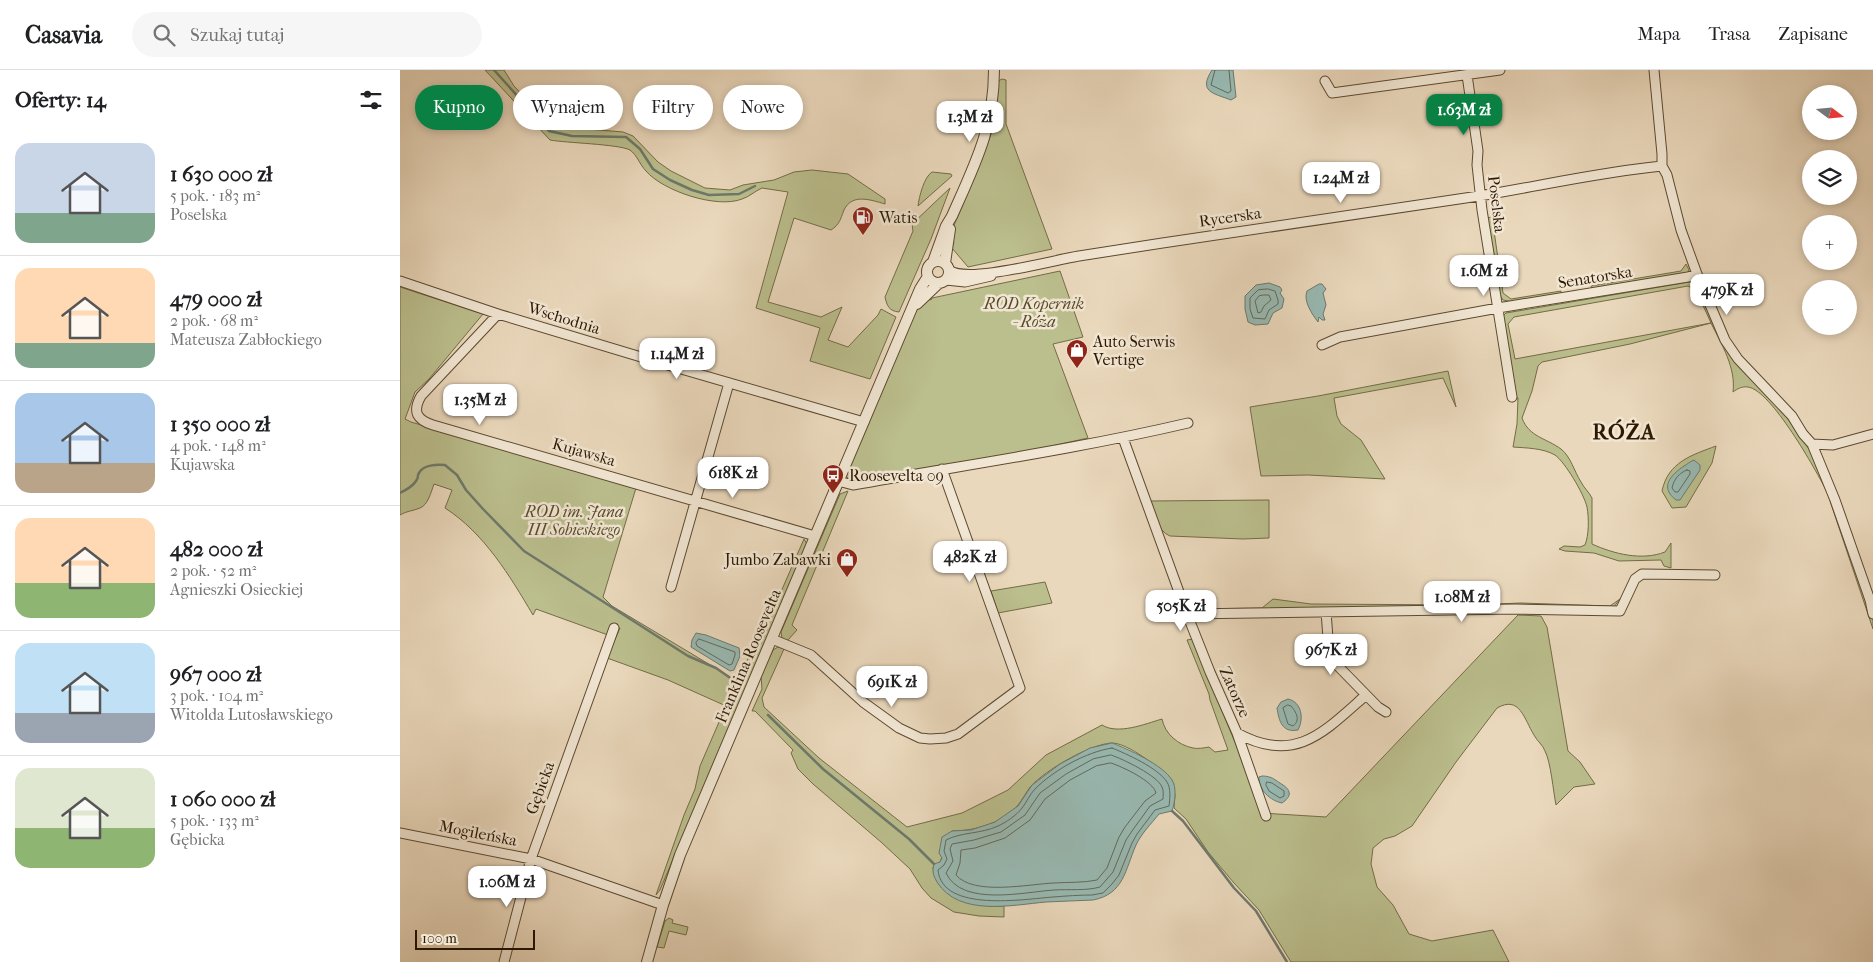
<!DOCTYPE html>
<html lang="pl">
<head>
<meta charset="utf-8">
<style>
  body { margin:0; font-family:"IM FELL French Canon",serif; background:#f6f6f6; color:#202124; height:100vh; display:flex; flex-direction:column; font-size:19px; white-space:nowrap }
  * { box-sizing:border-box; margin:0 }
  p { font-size:16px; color:#757577 }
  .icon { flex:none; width:28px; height:28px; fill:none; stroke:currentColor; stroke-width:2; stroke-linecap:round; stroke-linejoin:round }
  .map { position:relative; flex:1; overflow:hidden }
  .sheet { display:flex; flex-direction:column; background:#fff; width:400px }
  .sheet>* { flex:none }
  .guide { position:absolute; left:15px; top:15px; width:475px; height:45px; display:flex; gap:10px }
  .needle { width:32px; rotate:106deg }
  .tools { position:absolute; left:1402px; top:15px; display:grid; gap:10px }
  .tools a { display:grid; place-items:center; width:55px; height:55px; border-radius:50%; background:#fff; box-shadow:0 2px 8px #0003; font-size:25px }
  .scale { position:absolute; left:15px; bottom:12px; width:120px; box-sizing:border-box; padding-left:5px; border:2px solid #2e1900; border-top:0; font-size:14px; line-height:18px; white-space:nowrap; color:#2e1900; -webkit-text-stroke:4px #f1e6d3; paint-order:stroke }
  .price { position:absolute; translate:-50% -42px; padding:0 11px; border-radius:10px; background:#fff; color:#222; font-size:16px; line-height:32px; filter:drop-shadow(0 1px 2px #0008) }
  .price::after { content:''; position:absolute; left:50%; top:30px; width:15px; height:11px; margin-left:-8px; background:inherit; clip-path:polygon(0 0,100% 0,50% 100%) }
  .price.active { background:#0b8043; color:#fff }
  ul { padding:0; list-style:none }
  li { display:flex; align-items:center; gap:15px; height:125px; padding:0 15px }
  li+li { border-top:1px solid #e0e0e0 }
  li span { display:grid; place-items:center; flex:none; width:140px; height:100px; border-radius:15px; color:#555 }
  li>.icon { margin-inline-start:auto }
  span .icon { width:60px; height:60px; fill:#fffc; stroke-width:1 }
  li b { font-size:21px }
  h2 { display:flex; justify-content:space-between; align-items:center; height:60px; padding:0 15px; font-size:21px }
  .tag { padding:0 18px; border-radius:22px; background:#fff; box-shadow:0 2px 8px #0003; font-size:18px; line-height:45px }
  .tag.active { background:#0b8043; color:#fff }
  header { display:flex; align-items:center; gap:30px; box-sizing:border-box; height:70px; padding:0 25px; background:#fff; border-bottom:1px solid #e0e0e0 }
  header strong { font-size:24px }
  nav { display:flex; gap:28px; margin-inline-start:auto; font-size:18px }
  .search { width:350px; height:45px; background:#f6f6f6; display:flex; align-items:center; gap:12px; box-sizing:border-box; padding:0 18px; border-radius:28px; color:#757577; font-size:19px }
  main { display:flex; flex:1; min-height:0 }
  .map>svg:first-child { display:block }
</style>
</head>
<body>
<header>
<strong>Casavia</strong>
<div class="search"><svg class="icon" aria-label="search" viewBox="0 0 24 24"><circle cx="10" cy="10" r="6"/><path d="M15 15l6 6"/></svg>Szukaj tutaj</div>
<nav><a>Mapa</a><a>Trasa</a><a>Zapisane</a></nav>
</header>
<main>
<section class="sheet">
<h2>Oferty: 14<svg class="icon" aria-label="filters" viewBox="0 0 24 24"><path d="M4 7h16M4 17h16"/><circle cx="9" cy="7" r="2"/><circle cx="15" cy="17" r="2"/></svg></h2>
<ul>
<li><span style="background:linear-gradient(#c9d6e8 70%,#7fa58c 0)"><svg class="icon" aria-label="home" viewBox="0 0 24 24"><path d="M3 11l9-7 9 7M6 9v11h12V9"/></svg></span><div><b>1 630 000 zł</b><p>5 pok. · 183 m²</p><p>Poselska</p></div></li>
<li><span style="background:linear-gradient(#ffd9b3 75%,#7fa58c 0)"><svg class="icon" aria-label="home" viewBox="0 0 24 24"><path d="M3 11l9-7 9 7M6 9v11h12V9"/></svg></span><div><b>479 000 zł</b><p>2 pok. · 68 m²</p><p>Mateusza Zabłockiego</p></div></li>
<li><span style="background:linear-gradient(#a9c7e8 70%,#b9a48a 0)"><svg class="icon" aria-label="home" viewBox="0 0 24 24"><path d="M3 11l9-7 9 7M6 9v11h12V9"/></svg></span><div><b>1 350 000 zł</b><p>4 pok. · 148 m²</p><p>Kujawska</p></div></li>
<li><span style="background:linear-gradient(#ffd9b3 65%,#8fb573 0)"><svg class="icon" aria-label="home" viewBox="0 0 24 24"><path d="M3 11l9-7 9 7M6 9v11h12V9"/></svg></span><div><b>482 000 zł</b><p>2 pok. · 52 m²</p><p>Agnieszki Osieckiej</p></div></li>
<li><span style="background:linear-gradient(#bfe0f5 70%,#9aa5b1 0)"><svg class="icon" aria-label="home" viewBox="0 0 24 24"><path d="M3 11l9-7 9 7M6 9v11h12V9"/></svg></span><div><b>967 000 zł</b><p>3 pok. · 104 m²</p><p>Witolda Lutosławskiego</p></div></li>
<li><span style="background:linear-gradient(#dfe7d0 60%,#8fb573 0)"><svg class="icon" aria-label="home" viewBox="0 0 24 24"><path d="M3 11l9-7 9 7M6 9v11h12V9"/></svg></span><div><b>1 060 000 zł</b><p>5 pok. · 133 m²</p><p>Gębicka</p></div></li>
</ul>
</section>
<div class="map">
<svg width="1473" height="892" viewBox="0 0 1473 892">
  <rect width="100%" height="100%" fill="#ead8bc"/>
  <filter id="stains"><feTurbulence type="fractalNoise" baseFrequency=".004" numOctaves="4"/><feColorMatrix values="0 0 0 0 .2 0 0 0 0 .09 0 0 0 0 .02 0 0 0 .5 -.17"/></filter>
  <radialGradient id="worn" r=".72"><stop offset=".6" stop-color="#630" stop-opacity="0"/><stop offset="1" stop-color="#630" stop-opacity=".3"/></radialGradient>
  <path fill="#bbbe8d" stroke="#746c46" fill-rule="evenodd" d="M 85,0 L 104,0 L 114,16 L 151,56 L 223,62 L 233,66 L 258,92 L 271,101 L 305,118 L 330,120 L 343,115 L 374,110 L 394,102 L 412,100 L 448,104 L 485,129 L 485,134 C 471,130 452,123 444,140 C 440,150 440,154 431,160 L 394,148 L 368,232 L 421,247 L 442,237 L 428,270 L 448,277 L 478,245 L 481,239 L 496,247 L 470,309 L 410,291 L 420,258 L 356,238 L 388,122 L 362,118 C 355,121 349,127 342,129 C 317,139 263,121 246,101 C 240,95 237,85 230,80 C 218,74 166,73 150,70 Z
    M 602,9 L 606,10 L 606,54 L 652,179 L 568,197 L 552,178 L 554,172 L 548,170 L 589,70 L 595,52 L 598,11 Z
    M 532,102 L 551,104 L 552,106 L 518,136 C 519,127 524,107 532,102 Z
    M 550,118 L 531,169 L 499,242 C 489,241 487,236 485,227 L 513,161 L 512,154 Z
    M 1092,147 L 1103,223 L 1111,229 L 1161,221 L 1161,224 L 1113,232 L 1103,230 L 1099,224 L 1087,148 Z
    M 1286,194 L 1289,200 L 1287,204 L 1192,220 L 1191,216 L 1281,201 Z
    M 660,201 L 683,267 L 653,274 L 688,368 L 629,381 L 459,410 L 451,411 L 446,406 L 515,243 L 525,227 L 531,230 L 532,228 Z
    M 1289,212 L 1298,216 L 1326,279 L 1341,299 L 1376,332 L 1416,389 L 1473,540 L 1473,559 L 1427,422 C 1416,400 1371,320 1348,317 C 1342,316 1337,319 1333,322 C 1336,298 1322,275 1311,253 L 1230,274 L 1142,292 L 1138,296 L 1132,321 L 1122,348 C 1129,367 1146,368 1161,379 C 1171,387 1174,401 1181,412 C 1184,418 1189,422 1192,428 L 1192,474 C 1214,484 1242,491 1265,482 L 1271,473 L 1271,498 L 1264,496 L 1261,490 L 1219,491 L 1194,483 L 1165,481 L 1159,479 L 1164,476 L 1180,477 L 1185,475 C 1189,465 1189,448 1187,437 C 1184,424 1165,392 1155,385 C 1143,378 1126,378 1113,377 L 1117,354 L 1118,328 L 1115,328 L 1103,246 L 1106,243 ZM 1288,216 L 1296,220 L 1311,253 L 1115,289 L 1108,254 L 1114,247 Z
    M 0,217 L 83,244 L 29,309 L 15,322 L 5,349 L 11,352 L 236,418 L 203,527 L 212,536 L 337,611 L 380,524 L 404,469 L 407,474 L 260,820 L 256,825 L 284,745 L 295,719 L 300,696 L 326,636 L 268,610 L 207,588 L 220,558 L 212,555 L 208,565 L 136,539 L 133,545 C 110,506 84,463 45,438 L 52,420 L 34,414 C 31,422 28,435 20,438 C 13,441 6,441 0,445 Z
    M 1048,301 L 1056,337 L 1043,308 L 934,328 L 937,346 L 941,354 L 961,370 L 985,409 L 908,405 L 861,406 L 850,337 L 918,326 Z
    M 1316,376 L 1312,393 L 1286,437 L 1272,438 L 1262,421 C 1268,392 1292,385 1316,376 Z
    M 448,421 L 392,555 L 397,560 L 387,571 L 382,568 L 381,562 L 440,424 Z
    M 869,430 L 869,468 L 843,469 L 770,466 C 757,461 754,443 749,431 Z
    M 645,512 L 652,533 L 598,543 L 591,521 Z
    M 873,529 L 911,534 L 1067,535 L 1121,533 L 1210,536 L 1220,529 L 1213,538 L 798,540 L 794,539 L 862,538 Z
    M 1118,545 L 1141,546 L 1147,557 L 1168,681 L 1180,692 L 1195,714 L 1174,717 L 1156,735 C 1153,720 1151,693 1145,681 C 1143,675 1137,671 1134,665 C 1124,649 1120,625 1097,638 L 1056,692 L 1012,756 L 995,766 L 984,769 L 973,778 L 971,794 L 977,817 L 993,835 L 1009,864 L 1032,871 L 1093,860 L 1109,892 L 891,892 L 859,840 L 834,813 L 808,782 L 786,749 L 774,738 L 775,725 L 772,710 C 761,699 727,672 711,673 C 688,675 646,700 631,716 C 626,722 623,729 618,735 C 604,753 574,761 552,761 L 540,792 L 533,797 C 534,829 579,838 604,836 L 604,847 L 579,846 L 554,842 L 531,828 L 522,818 L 510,799 L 481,772 L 413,714 L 398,699 L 391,683 L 393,680 L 355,641 L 352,641 L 362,619 L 361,606 L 373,580 L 378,577 L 384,579 L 362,628 L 364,637 L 419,688 L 507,757 L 562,743 L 608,720 L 646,685 L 702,655 C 718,665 745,654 762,649 C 765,664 778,675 793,678 C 797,679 804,678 809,677 L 815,682 L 828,680 L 810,630 L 809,624 L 787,570 L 793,569 L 836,675 L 861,743 L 926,747 Z
    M 269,848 L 273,850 L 272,853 L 288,857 L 286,865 L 269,861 L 264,878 L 257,877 L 265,851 Z"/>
  <path fill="#98b9b2" stroke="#6e796b" d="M 812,0 L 833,0 L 836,27 L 831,30 C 813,23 798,22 812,0 Z
    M 869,213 L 880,217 L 882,220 L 880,223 L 884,229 L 882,238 L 873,243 L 868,254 L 855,255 L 848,252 L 845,239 L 845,226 L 856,215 Z
    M 919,214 L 922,214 L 926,219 L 923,223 L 926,235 L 923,244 L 925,250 L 922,250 L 919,247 L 918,252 C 912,244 903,231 907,221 Z
    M 1294,390 L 1300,395 L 1300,400 L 1280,430 L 1276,430 C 1259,417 1271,405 1284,396 C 1288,394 1289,392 1294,390 Z
    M 296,563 L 306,565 L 339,578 L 340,586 L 334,600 L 330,601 L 291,577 L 292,570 Z
    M 888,629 C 902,632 904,649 898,660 C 882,663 879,651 877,638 L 881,632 Z
    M 712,673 C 728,679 763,695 772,710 C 777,717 775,733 772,741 L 759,744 C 751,754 741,764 736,775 C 725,800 724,824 693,830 C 677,831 662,831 646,832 C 612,835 559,847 537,812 C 533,805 532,801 534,794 L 540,792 L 542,788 L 539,783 L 542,767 L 552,761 L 571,760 L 595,752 L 618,736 L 632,715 L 660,694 L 690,678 Z
    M 862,706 C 872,706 875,710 883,715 C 892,721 891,727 882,733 C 871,731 858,720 859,707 Z"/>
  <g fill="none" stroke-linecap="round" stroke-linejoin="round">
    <path stroke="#636959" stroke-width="1" d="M 815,0 L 811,15 L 828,23 L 831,21 L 829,0
      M 868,219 L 875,221 L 878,230 L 878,234 L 869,240 L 865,249 L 853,248 L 850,239 L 850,228 L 858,220 Z
      M 864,225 L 869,225 L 871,230 L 864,236 L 861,242 L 858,243 L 855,231 L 859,226 Z
      M 1287,400 L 1290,401 L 1290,404 L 1278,422 L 1275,422 L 1272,418 C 1274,409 1279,403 1287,400 Z
      M 299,569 L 335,582 L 335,585 L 332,594 L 329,595 L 297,576 L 296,573 Z
      M 888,635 L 891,636 C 896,642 901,650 893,656 L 888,654 L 883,638 Z
      M 712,678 C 727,684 758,698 767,712 C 771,718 770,729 769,736 L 755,740 L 737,764 L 732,773 L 719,805 L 712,814 L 703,823 L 692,825 C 679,825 666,826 653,827 C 625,829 542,843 538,800 L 544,795 L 547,789 L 544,781 L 546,770 C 561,762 581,764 598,756 C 605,753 617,745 622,738 C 627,732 629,725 635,719 C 654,700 686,682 712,678 Z
      M 711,685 C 723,689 758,706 762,717 C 764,721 763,726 763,729 L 750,736 L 732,761 L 726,770 L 713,802 L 700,817 C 686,821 669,819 654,820 C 624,822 562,837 546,803 L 553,791 L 550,779 L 552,774 L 574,770 L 601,762 L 625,745 L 640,723 L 666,704 L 693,689 Z
      M 711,693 C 723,697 753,711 756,723 L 745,731 L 725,757 L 719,767 L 707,798 L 697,810 C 683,813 668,812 654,813 C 629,814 574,826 556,805 L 560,793 L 561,780 L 575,778 L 605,768 L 630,750 L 645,729 L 670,710 L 696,696 Z
      M 867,712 L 872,713 L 884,721 L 884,726 L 880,728 L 869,721 L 866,715 Z"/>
    <path stroke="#6e796b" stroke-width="2.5" d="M 94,0 L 149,61 L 172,66 L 226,67 L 240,79 L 253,99 L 270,110 L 292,120 L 309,125 L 339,124 L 355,116
      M 0,423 C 6,420 13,416 16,411 C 20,405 16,408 19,403 C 23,395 37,394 45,395 L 57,405 L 66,420 L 83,439 L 124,481 L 288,586 L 316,598 L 336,612
      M 368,645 L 423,699 L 509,769 L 534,794
      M 772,741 L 783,751 L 834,818 L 856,841 L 887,892"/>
    <g stroke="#5d492f" stroke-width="11">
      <path id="minor" d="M 1254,0 L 1262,84 L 1262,96
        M 1067,5 L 1078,81 L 1077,95 L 1082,140 L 1112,327
        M 925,11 L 932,23 L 1100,0
        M 549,200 C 568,214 653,190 679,186 C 812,165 945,146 1079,126 C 1140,116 1200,102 1262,96 L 1267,105 L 1281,160 L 1297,204 L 1325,270 L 1338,289 L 1392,346 L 1403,364 L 1412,374 L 1435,430 L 1470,530 L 1473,544
        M 546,210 L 565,212 L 591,206
        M 0,211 L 98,244 L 271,296 L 464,352
        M 98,244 L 21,326 C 12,342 17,350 33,355 L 415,466
        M 922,275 L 940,267 L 1098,238 L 1288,207 L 1297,204
        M 723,368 L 787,544 L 810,602 L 837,663 L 866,746
        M 1412,374 L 1433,375 L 1473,364
        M 438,411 L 453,415 C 565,395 677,379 788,353
        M 271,517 L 329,313
        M 926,542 L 929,581 L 934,592 L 978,637 L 986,642
        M 787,544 L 1116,539 L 1220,541 L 1235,509 L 1242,504 L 1315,505
        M 372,569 L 411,585 L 463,632 L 499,658 L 520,668 L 530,669 L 546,668 L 558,664 L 620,618 L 542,399
        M 837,663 C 895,695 924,662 966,625
        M 0,763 L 131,789 L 263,835
        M 104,892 L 131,789 L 214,558"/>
    </g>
    <g stroke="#5d492f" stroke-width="12">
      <path id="tertiary" d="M527 202a11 11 0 1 1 22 0a11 11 0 1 1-22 0Z
        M 533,192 L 546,156 L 552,146 C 575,94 594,58 594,0
        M 545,193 L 550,159
        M 517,234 L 539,213
        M 247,892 L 263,835 L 280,785 L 520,219 L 527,208"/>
    </g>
    <use href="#minor" stroke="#f1e6d3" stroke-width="9"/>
    <use href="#tertiary" stroke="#f1e6d3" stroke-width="10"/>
  </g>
  <defs>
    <g id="fuel-pin" transform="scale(1.125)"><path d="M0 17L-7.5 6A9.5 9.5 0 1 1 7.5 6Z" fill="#8f2418" stroke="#f1e6d3"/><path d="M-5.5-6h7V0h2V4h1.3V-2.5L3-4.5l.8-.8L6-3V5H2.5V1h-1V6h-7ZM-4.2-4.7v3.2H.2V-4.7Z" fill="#fff"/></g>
    <g id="shop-pin" transform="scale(1.125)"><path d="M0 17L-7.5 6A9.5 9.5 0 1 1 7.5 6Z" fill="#8f2418" stroke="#f1e6d3"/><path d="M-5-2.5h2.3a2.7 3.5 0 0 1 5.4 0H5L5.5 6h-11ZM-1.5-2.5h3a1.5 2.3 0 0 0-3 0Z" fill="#fff"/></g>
    <g id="bus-pin" transform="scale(1.125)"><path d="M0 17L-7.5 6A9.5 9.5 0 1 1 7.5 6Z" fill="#8f2418" stroke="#f1e6d3"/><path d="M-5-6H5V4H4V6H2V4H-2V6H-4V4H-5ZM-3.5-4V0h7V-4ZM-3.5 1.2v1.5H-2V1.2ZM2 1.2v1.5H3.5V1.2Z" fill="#fff"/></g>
  </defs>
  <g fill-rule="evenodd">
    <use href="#fuel-pin" x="463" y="147"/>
    <use href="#shop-pin" x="677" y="280"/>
    <use href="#bus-pin" x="433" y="405"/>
    <use href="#shop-pin" x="447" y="489"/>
  </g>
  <g text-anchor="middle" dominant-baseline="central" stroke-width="5" stroke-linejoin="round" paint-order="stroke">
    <g font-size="16" fill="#2e1900" stroke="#f1e6d3">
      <text transform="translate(1097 134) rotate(83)">Poselska</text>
      <text transform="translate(830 147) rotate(-8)">Rycerska</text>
      <text transform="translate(1195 207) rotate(-9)">Senatorska</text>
      <text transform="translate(164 248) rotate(17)">Wschodnia</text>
      <text transform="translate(184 382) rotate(16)">Kujawska</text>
      <text transform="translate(348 586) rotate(-67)">Franklina Roosevelta</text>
      <text transform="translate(835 622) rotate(66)">Zatorze</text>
      <text transform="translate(140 718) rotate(-70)">Gębicka</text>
      <text transform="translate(78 763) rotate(11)">Mogileńska</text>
    </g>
    <g font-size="16" fill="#2e1900" stroke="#f1e6d3" text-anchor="start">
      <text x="479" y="147">Watis</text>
      <text x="693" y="271">Auto Serwis<tspan x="693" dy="18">Vertige</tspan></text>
      <text x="449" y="405">Roosevelta 09</text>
      <text x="431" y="489" text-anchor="end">Jumbo Zabawki</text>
    </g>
    <g font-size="16" font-style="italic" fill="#584b2a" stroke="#f1e6d3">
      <text x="634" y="233">ROD Kopernik<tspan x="634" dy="18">- Róża</tspan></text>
      <text x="174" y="441">ROD im. Jana<tspan x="174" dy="18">III Sobieskiego</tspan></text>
    </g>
    <g font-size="21" font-weight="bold" letter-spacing="1" fill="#2e1900" stroke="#f1e6d3">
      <text x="1224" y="362">RÓŻA</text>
    </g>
  </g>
  <rect width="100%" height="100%" filter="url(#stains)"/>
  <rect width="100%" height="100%" fill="url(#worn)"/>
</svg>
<div class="tools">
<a><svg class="needle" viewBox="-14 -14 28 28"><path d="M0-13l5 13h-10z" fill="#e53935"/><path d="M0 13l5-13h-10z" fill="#757577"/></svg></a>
<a><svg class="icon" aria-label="layers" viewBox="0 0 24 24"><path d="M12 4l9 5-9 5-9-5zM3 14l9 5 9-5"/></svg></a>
<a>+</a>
<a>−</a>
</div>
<div class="scale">100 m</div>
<b class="price active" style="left:1064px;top:66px">1.63M zł</b>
<b class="price" style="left:570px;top:73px">1.3M zł</b>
<b class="price" style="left:941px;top:134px">1.24M zł</b>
<b class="price" style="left:1084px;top:227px">1.6M zł</b>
<b class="price" style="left:1327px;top:246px">479K zł</b>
<b class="price" style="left:277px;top:310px">1.14M zł</b>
<b class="price" style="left:80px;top:356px">1.35M zł</b>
<b class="price" style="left:333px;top:429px">618K zł</b>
<b class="price" style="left:570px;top:513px">482K zł</b>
<b class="price" style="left:1062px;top:553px">1.08M zł</b>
<b class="price" style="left:781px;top:562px">505K zł</b>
<b class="price" style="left:931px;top:606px">967K zł</b>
<b class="price" style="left:492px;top:638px">691K zł</b>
<b class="price" style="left:107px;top:838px">1.06M zł</b>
<div class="guide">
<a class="tag active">Kupno</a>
<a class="tag">Wynajem</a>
<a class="tag">Filtry</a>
<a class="tag">Nowe</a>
</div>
</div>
</main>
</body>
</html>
